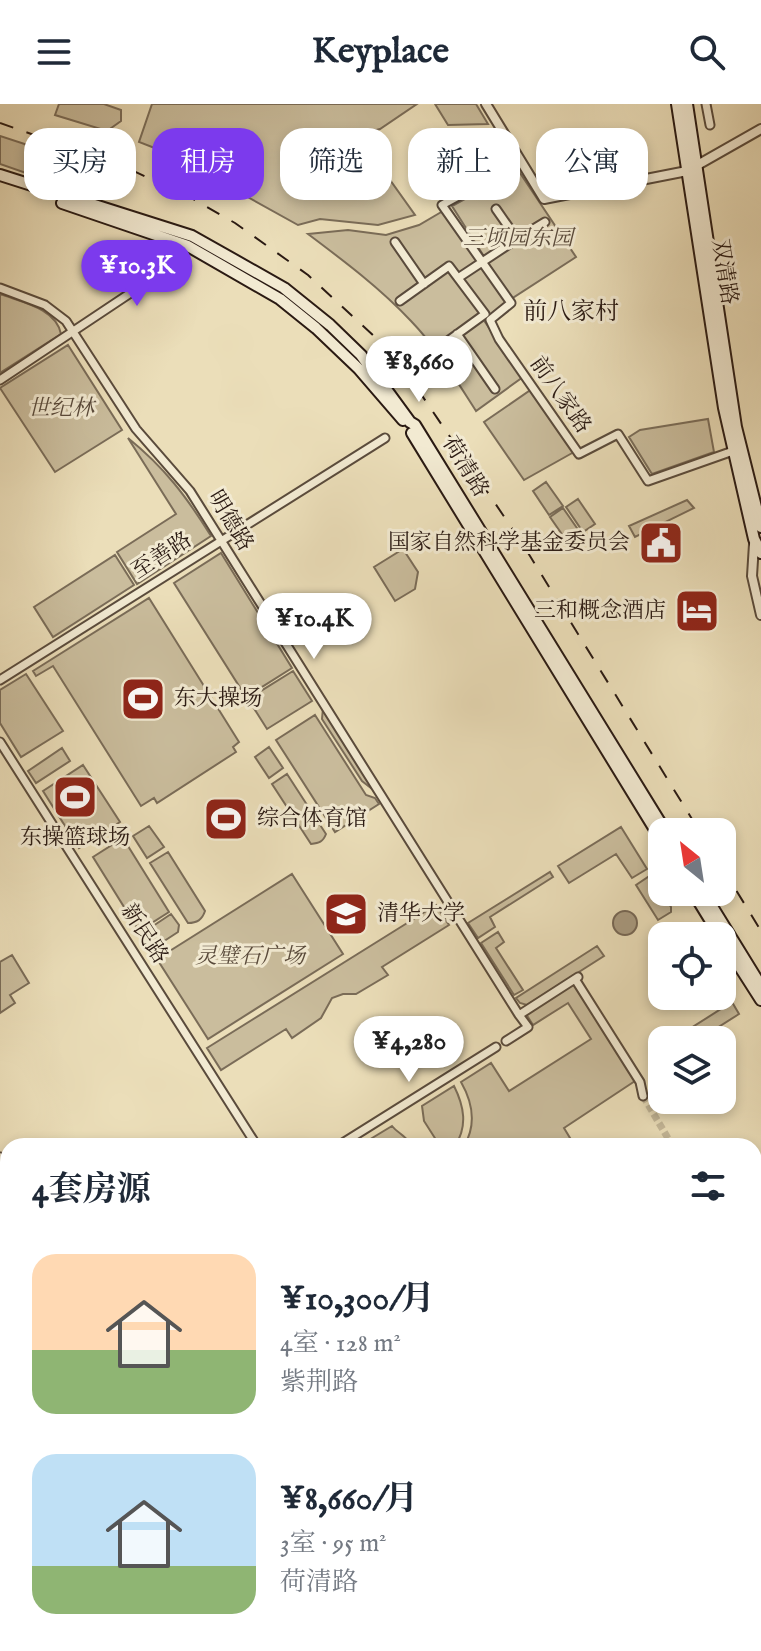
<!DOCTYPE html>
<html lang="zh">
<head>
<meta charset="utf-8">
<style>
  body { margin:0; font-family:"IM FELL English","Noto Serif SC",serif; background:#f2f2f3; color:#1f2937; height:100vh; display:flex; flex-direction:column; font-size:30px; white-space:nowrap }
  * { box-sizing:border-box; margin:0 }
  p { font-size:26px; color:#747a83 }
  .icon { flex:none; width:44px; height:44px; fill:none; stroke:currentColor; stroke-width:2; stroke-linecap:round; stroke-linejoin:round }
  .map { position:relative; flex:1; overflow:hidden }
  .drawer { position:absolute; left:0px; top:1034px; width:762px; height:514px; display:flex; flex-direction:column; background:#fff; border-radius:24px 24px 0 0; box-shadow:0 4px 12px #0003 }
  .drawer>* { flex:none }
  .guide { position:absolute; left:24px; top:24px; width:714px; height:72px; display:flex; gap:16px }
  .needle { width:52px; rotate:330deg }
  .controls { position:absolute; left:648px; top:714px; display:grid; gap:16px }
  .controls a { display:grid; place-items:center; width:88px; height:88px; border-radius:16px; background:#fff; box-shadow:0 4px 12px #0003; font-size:40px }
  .price { position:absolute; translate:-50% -68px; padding:0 18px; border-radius:28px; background:#fff; color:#222; font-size:26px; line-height:52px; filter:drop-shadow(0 2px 4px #0008) }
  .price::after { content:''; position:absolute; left:50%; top:48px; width:24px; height:18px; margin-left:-12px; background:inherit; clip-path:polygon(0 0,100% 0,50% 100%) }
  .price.on { background:#7c3aed; color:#fff }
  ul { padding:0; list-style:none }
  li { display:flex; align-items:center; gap:24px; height:200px; padding:0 32px }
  li span { display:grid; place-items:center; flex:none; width:224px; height:160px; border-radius:24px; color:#555 }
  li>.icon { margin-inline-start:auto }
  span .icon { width:96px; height:96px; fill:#fffc; stroke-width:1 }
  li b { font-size:34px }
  h2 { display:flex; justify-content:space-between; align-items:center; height:96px; padding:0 32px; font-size:34px }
  .tag { padding:0 28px; border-radius:24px; background:#fff; box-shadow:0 4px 12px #0003; font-size:28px; line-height:72px }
  .tag.on { background:#7c3aed; color:#fff }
  header { display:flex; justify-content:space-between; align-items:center; height:104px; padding:0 32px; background:#fff; font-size:36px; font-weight:800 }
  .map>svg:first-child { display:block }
</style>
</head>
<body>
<header><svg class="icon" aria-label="menu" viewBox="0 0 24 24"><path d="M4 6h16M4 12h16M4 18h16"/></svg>Keyplace<svg class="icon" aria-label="search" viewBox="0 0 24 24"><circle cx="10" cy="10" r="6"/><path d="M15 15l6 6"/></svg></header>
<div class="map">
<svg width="761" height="1547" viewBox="0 0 761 1547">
  <rect width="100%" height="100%" fill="#ebdeb9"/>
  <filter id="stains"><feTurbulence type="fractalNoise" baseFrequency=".0025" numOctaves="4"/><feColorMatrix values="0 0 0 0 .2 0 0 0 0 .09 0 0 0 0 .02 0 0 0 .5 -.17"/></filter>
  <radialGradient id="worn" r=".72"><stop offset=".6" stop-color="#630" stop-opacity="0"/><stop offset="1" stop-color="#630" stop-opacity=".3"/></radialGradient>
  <path fill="#cabd9d" stroke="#7a6c58" stroke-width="2" d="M 59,0 L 104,0 L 121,6 L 121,17 L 107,27 L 55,11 Z
    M 152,0 L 417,0 L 380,25 L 358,31 L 415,111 L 378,121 L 320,115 L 298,121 L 170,50 L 139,38 Z
    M 435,0 L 476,0 L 488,20 L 448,21 Z
    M 445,29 L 474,71 L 442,88 L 421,46 L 429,38 Z
    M 0,32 L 55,50 L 46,76 L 0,60 Z
    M 518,66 L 576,153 L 511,195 L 452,102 Z
    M 443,107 L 508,200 L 485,218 L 523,273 L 476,307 C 456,276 437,244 411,217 C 380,184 344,157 308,130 L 348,126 L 386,131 L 419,121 Z
    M 0,190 C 21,198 56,204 61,230 L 0,269 Z
    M 68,241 L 122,326 L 55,368 L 0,284 Z
    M 532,285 L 574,348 L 524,376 L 484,318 Z
    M 708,315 L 714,348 L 652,370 L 629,333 L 640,326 Z
    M 128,334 C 165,364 186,392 211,432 L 137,480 L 117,448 L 176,410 Z
    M 546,378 L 563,402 L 549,411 L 533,387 Z
    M 578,395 L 595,420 L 583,428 L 566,403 Z
    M 687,396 L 694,404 L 635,433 L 629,422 Z
    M 563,404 L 579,427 L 566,436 L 550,413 Z
    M 403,445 L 418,468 L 415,485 L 395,497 L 374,463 Z
    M 221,449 L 292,564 L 246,593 L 174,479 Z
    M 115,451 L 134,481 L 53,533 L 34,503 Z
    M 149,494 L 239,638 L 233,643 L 236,648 L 157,699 L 154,694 L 141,702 L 53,562 L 36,572 L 33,567 Z
    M 293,567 L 312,597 L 267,625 L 248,595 Z
    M 26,570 L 63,627 L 21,653 L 0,619 L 0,586 Z
    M 323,604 L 376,688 L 362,677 L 322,615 Z
    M 315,611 L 366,691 L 375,694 L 379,700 L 335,728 L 276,636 Z
    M 269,643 L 283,664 L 269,674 L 255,653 Z
    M 62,644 L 70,657 L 36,679 L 28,667 Z
    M 83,661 L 120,718 L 79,744 L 43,687 Z
    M 287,670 L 326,730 C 323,738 319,739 311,740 L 272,680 Z
    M 149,722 L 164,743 L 147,754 L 133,732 Z
    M 621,723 L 647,765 L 632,774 L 616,750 L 569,779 L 558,762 Z
    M 123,734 L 169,808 L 139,827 L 93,753 Z
    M 168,748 L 205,807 C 202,816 197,819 188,819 L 150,759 Z
    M 550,768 L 553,773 L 490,813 L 495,823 L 478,834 L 468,819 Z
    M 292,770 L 343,850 L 208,935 L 157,855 Z
    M 651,771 L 671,803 L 671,808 L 658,816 L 636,781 Z
    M 436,801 L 449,821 L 382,863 L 388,871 L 356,890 L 343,890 L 332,894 L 321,914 L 292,934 L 286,925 L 221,966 L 207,944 Z
    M 171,810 L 179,821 L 178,828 L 155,843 L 147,841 L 141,830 Z
    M 498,828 L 504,838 L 496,844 L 523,886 L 514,891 L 481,839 Z
    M 597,842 L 604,852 L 527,901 L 520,899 L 516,894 Z
    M 12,851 L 29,879 L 10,891 L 15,899 L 0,909 L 0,858 Z
    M 574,879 L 635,977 L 564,1024 L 573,1039 L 568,1042 L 464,1042 C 477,1020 473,999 461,978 L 491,959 L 509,987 L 591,935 L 568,899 L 533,921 L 526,910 Z
    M 732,898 L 739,910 L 698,936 L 672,936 Z
    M 454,982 C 464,1002 468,1022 455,1042 L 440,1042 L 424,1017 L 422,1002 Z
    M 392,1022 C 399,1031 404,1029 412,1042 L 359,1042 Z"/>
  <path fill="#a99b81" stroke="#766755" stroke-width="2" d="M613 819a12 12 0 1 1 24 0a12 12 0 1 1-24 0Z"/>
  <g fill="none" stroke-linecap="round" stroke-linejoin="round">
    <path stroke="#c4b798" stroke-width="7" stroke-dasharray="7 3.5" stroke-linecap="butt" d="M 643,992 L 672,1041"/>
    <g stroke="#5a4b3c" stroke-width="11">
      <path id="minor" d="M 706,0 L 710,21
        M 521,58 L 442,101 L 511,199 L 490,216 L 499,235 L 579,350 L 618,330 L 648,377 L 733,347
        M 517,135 L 545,118
        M 395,138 L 424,180
        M 0,184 L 45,201 L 66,217 L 136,325 L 190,387 L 519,911
        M 400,197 L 449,162 L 458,174
        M 457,230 L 495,285
        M 441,242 L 485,210 L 458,174 L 517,135 L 496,105
        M 0,276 L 183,154
        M 0,576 L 385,334
        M 0,638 L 257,1042
        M 575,875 L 640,978 L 643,992
        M 506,937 L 528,923 L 519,911 L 578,873
        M 672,1041 L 673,1042
        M 338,1042 L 496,943
        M 0,1053 L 8,1065
        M 754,1158 L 761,1169
        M 754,1214 L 761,1210
        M 0,1252 L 8,1247
        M 0,1415 L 8,1410
        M 349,1540 L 354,1547
        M 752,1540 L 756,1547
        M 122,1547 L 130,1540"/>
    </g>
    <g stroke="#5a4b3c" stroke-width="12">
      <path id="tertiary" d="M 486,0 L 544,95 L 687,67 L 761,25
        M 754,440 L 752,472 L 761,511
        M 754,1410 L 761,1381"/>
    </g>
    <g stroke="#2a1a13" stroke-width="14">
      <path id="secondary" d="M 677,0 L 724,304 L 754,435 L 761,449
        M 687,0 L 736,323 L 761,423
        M 0,71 L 192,132 L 284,184 L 330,221 L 361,251 L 410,318 L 415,321 L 666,728
        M 62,99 L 188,142 L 280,195 L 316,224 L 359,265 L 403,316
        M 412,329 L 662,737
        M 693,788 L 720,832
        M 703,788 L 761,882
        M 722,835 L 761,896
        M 741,1540 L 745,1547
        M 723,1541 L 728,1547"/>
    </g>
    <use href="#minor" stroke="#f2ead2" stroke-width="7"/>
    <use href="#tertiary" stroke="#f2ead2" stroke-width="8"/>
    <use href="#secondary" stroke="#f2ead2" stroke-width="10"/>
    <path stroke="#2a1a13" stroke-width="2" stroke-dasharray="14 14" stroke-linecap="butt" d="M 0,19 L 125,63 L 193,95 L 235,119 L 308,171 L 375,233 L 408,271 L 522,439 L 700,728
      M 722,763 L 761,827"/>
  </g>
  <defs>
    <g id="civic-square" transform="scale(2.3)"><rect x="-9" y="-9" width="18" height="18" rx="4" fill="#8f2418" stroke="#f2ead2"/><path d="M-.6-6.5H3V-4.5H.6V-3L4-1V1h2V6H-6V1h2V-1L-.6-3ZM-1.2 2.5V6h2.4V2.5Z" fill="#fff"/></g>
    <g id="hotel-square" transform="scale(2.3)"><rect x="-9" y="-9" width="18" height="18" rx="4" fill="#8f2418" stroke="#f2ead2"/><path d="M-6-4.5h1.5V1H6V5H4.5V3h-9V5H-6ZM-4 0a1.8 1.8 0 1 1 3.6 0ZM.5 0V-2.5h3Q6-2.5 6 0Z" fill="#fff"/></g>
    <g id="stadium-square" transform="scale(2.3)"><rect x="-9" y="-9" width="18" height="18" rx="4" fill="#8f2418" stroke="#f2ead2"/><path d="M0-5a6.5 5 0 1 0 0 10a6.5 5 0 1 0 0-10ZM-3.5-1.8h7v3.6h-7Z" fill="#fff"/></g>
    <g id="university-square" transform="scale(2.3)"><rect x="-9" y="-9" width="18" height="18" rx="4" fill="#8f2418" stroke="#f2ead2"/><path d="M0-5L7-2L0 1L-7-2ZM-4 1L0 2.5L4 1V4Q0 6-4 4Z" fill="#fff"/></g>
  </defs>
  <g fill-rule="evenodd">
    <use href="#civic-square" x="661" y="439"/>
    <use href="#hotel-square" x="697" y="507"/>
    <use href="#stadium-square" x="143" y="595"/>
    <use href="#stadium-square" x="75" y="693"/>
    <use href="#stadium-square" x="226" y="715"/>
    <use href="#university-square" x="346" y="810"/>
  </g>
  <g text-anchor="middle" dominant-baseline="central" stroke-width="6" stroke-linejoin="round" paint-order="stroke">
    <g font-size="22" font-style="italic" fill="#5a4b3c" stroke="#f2ead2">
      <text x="518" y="135">三顷园东园</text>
      <text x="61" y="305">世纪林</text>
      <text x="250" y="853">灵璧石广场</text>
    </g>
    <g font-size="22" fill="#2a1a13" stroke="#f2ead2">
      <text transform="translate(724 168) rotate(81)">双清路</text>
      <text transform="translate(560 291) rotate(55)">前八家路</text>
      <text transform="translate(465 363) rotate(58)">荷清路</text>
      <text transform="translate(230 417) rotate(59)">明德路</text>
      <text transform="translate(162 452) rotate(-33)">至善路</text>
      <text transform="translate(144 830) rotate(57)">新民路</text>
    </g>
    <g font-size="22" fill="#2a1a13" stroke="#f2ead2" text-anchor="start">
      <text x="630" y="439" text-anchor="end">国家自然科学基金委员会</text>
      <text x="666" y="507" text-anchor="end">三和概念酒店</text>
      <text x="174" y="595">东大操场</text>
      <text x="257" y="715">综合体育馆</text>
      <text x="75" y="734" text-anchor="middle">东操篮球场</text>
      <text x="377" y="810">清华大学</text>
    </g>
    <g font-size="24" fill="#2a1a13" stroke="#f2ead2">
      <text x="571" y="208">前八家村</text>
    </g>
  </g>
  <rect width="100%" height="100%" filter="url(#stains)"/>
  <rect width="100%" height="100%" fill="url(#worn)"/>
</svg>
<div class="controls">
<a><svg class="needle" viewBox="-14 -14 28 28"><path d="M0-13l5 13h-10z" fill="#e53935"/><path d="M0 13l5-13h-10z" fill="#747a83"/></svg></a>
<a><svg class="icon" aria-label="locate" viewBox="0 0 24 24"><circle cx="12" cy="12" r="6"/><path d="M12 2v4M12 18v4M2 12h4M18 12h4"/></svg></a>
<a><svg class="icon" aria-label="layers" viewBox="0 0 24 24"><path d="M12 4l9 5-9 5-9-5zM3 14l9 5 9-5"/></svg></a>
</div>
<b class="price on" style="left:137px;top:204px">¥10.3K</b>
<b class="price" style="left:419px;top:300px">¥8,660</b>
<b class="price" style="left:314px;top:557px">¥10.4K</b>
<b class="price" style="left:409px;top:980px">¥4,280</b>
<div class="guide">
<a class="tag">买房</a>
<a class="tag on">租房</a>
<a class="tag">筛选</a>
<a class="tag">新上</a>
<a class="tag">公寓</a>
</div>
<section class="drawer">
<h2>4套房源<svg class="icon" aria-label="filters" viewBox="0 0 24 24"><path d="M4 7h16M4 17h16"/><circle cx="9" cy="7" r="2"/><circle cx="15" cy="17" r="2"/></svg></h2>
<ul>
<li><span style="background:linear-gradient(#ffd9b3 60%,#8fb573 0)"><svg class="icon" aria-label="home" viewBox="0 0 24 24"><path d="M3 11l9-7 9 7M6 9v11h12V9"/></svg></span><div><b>¥10,300/月</b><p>4室 · 128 m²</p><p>紫荆路</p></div></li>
<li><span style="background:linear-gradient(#bfe0f5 70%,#8fb573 0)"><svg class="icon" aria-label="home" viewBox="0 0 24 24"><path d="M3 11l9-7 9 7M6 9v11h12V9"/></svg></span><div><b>¥8,660/月</b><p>3室 · 95 m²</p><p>荷清路</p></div></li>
</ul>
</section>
</div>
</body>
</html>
